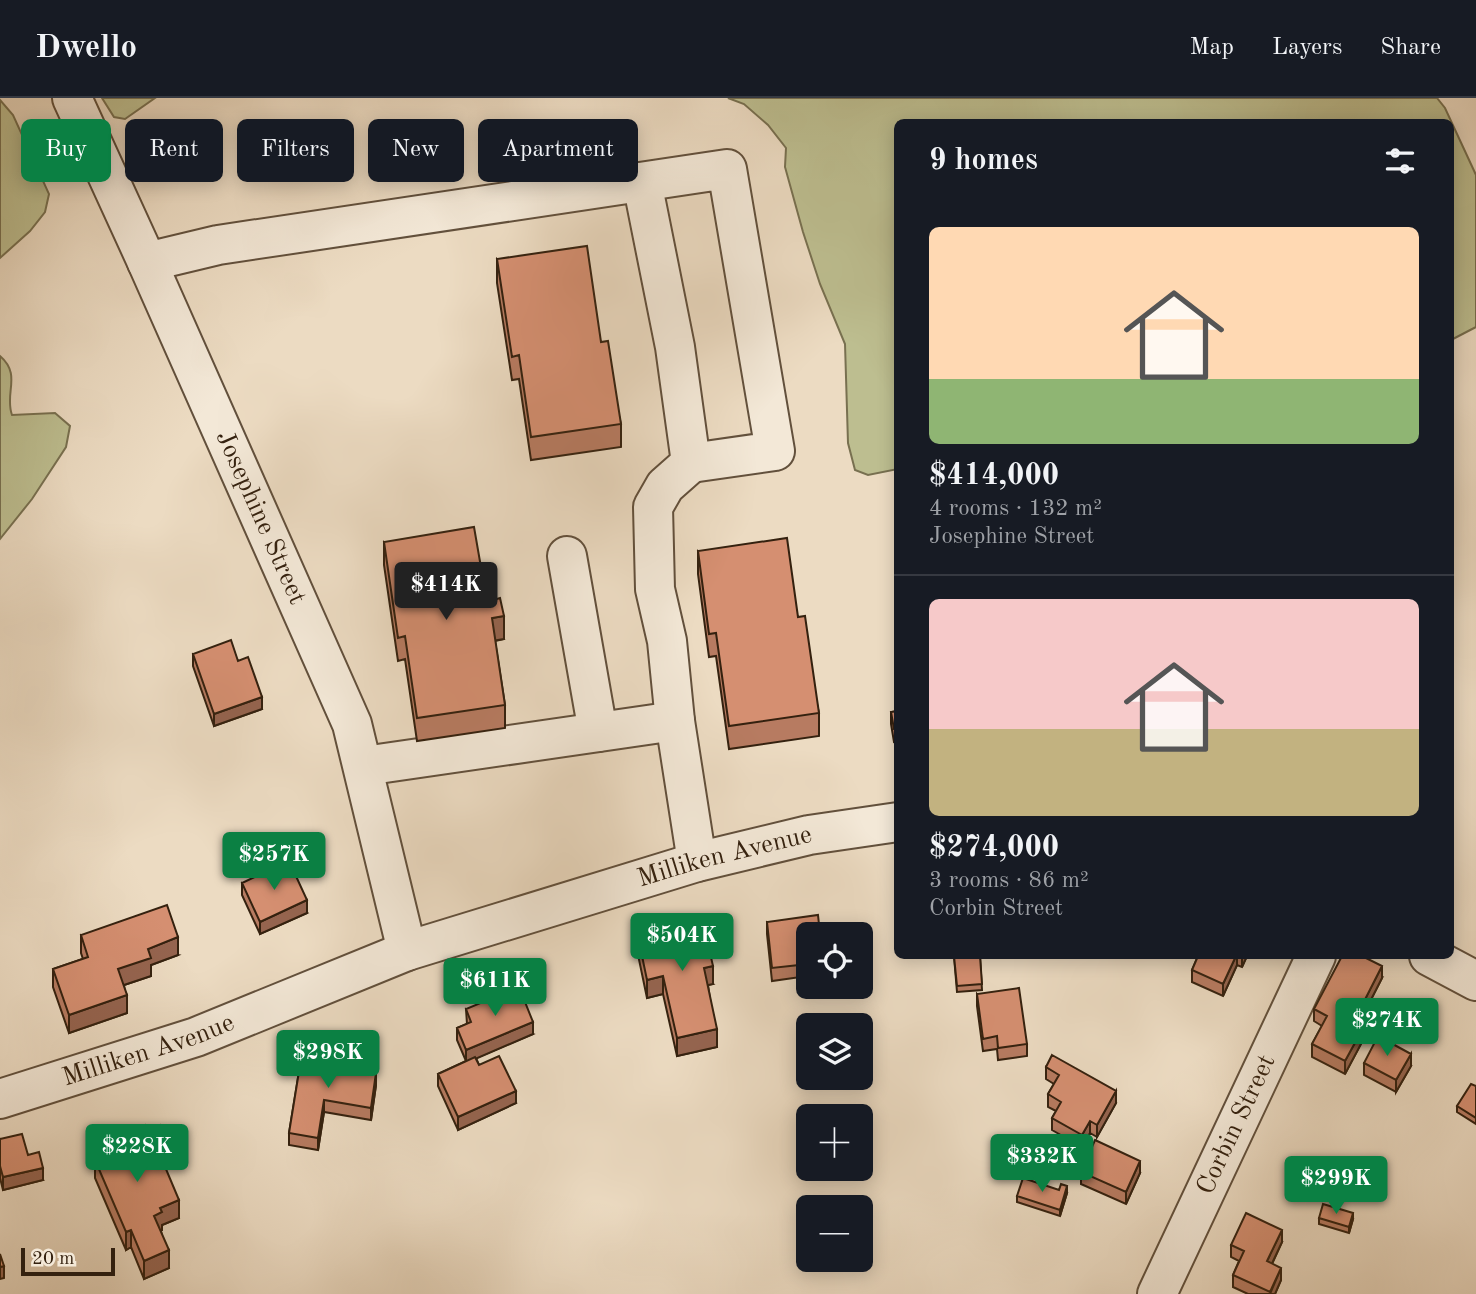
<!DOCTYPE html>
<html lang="en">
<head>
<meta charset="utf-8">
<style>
  body { margin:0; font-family:"Old Standard TT",serif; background:#242831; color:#f1f3f6; height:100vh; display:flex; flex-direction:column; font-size:26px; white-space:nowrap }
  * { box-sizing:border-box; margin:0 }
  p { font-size:23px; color:#9ea1a6 }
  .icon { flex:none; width:38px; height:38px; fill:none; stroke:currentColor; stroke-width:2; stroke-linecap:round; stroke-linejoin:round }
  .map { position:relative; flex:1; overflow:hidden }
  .drawer { position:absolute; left:894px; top:21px; width:560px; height:840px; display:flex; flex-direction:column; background:#171b24; border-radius:10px; box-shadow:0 4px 18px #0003 }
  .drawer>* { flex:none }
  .hud { position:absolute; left:21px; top:21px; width:665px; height:63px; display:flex; gap:14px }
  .tools { position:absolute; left:796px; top:824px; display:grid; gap:14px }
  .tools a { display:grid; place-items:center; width:77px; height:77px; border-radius:10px; background:#171b24; box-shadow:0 4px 18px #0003; font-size:35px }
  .scale { position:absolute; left:21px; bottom:18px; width:94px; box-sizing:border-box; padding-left:7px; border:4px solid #34210f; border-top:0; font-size:19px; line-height:24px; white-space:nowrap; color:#34210f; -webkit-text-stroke:5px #f3e8d7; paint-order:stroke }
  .price { position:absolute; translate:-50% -60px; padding:0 16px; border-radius:7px; background:#0b8043; color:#fff; font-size:23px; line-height:46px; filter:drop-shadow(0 2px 4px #0008) }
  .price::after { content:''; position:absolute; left:50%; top:42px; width:21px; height:16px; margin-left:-10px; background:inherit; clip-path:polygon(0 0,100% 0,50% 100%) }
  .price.on { background:#222; color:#fff }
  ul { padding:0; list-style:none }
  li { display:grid; align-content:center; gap:14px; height:371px; padding:0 35px }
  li+li { border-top:2px solid #363941 }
  li span { display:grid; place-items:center; height:217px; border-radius:10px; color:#555 }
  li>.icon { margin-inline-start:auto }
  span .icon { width:126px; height:126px; fill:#fffc; stroke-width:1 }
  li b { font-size:30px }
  h2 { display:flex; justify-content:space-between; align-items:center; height:84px; padding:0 35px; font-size:30px }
  .tag { padding:0 24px; border-radius:10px; background:#171b24; box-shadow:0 4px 18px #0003; font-size:24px; line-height:63px }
  .tag.on { background:#0b8043; color:#fff }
  header { display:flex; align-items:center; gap:42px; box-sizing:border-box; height:98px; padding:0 35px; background:#171b24; border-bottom:2px solid #363941 }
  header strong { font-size:33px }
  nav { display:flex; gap:38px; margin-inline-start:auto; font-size:24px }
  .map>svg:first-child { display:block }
</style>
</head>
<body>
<header>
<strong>Dwello</strong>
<nav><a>Map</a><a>Layers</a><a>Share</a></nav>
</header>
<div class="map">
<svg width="1476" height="1196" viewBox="0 0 1476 1196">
  <rect width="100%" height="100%" fill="#ecdbc2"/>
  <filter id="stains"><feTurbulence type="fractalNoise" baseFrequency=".00286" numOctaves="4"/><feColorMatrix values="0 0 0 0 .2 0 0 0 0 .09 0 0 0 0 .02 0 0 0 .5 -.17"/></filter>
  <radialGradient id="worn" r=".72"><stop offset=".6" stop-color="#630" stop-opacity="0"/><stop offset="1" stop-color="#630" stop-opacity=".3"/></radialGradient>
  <path fill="#bdbe90" stroke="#787050" stroke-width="2" d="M 102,0 L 155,0 L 125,21 L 114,19 Z
    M 728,0 L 1437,0 L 1445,10 L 1476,77 L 1476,229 L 1451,242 L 1451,24 L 898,24 L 898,371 L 868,377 L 855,372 L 848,345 L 845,246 L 820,186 L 803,134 L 785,69 L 786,50 L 768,27 L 744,6 Z
    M 0,2 L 13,17 L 49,96 L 45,114 L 30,133 L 0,160 Z
    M 0,258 C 22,277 4,295 12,317 L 55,315 L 70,328 L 66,349 L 32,401 L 0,441 Z"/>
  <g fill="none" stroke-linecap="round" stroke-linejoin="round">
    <g stroke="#62503c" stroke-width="42">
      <g id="minor">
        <path id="s1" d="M 72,0 L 147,164 L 352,626 L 407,853"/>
        <path d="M 642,84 L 675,249 L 691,365 L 665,388 L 653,409 L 655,491 L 667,543 L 675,623 L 697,764"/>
        <path d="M 147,164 L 218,147 L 727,71 L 775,353 L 691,365"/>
        <path d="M 567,458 L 598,634"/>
        <path d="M 364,668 L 675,623"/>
        <path d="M 1429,858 L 1476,883"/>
        <path id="s2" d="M 0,1001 L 196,939 L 407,853 L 697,764 L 809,737 L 898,724"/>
        <path id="s3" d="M 1157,1196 L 1316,858"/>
      </g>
    </g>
    <use href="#minor" stroke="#f3e8d7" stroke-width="38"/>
  </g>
  <path fill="#b77b61" stroke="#34210f" stroke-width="2" d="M 497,161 L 601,244 L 621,326 L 621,349 L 531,362 L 519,281 L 512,282 L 497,185 Z
    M 384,444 L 487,504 L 504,541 L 495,543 L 505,607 L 505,630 L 417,643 L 405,561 L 398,563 L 384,467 Z
    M 698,453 L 798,519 L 819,615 L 819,638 L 729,651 L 716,558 L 709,559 L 698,476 Z
    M 193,556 L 238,563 L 262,611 L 214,628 L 193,568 Z
    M 898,613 L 898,643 L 894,644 L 891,626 L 891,614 Z
    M 242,785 L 307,815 L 260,836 L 242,797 Z
    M 767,824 L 808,836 L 808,878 L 772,883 L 767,836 Z
    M 637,834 L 713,886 L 708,887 L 717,949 L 677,958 L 663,896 L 647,900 L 637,852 Z
    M 81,837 L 178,857 L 151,867 L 151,878 L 124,887 L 127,915 L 69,935 L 53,889 L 53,871 L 83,861 L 81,855 Z
    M 954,858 L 980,858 L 982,892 L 957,894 Z
    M 1198,858 L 1247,858 L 1242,869 L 1237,867 L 1223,898 L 1192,884 L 1192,872 Z
    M 1382,880 L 1357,929 L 1362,944 L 1345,976 L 1312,959 L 1312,946 L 1322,928 L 1314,923 L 1314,911 Z
    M 977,896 L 1027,946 L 1027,958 L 998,962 L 997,951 L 983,953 L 977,908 Z
    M 466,911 L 533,936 L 476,960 L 479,967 L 516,1005 L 458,1032 L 438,988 L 438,976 L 466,963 L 457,942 L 457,930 L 467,926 Z
    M 302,955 L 363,973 L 376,987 L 371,1022 L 324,1014 L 318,1052 L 289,1047 L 289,1035 Z
    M 1364,965 L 1411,968 L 1396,994 L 1364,977 Z
    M 1046,969 L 1116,1005 L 1097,1039 L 1090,1035 L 1082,1049 L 1052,1032 L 1052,1020 L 1056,1013 L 1048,1009 L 1048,996 L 1054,986 L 1046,981 Z
    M 1476,988 L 1476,1026 L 1457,1014 L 1457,1008 Z
    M 148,1032 L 165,1058 L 161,1060 L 179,1120 L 162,1127 L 162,1132 L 161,1133 L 169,1170 L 144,1181 L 131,1149 L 126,1152 L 95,1080 L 95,1062 L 93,1057 L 93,1039 L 117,1038 Z
    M 0,1041 L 43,1082 L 3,1092 L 0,1080 Z
    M 1081,1074 L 1140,1075 L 1126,1106 L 1081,1086 Z
    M 1067,1095 L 1060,1118 L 1017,1104 L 1017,1098 Z
    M 1319,1120 L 1353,1121 L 1349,1135 L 1319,1126 Z
    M 1282,1144 L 1272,1166 L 1281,1182 L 1275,1196 L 1248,1196 L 1233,1189 L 1233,1177 L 1239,1163 L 1231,1159 L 1231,1147 Z"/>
  <path fill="#95644f" stroke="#34210f" stroke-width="2" d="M 504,518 L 504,541 L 492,543 L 492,520 Z
    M 262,599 L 262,611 L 214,628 L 214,616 Z
    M 307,802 L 307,815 L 260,836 L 260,824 Z
    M 178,839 L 178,857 L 151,867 L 151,878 L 118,889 L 118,871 L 148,851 Z
    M 1236,858 L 1237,858 L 1237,867 L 1223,898 L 1223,886 Z
    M 1242,858 L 1247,858 L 1242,869 Z
    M 713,868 L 713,886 L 704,888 L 704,870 Z
    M 1382,868 L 1382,880 L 1352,939 L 1352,927 Z
    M 663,878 L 663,896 L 647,900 L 647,882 Z
    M 127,897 L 127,915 L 69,935 L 69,917 Z
    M 533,924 L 533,936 L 466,965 L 466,952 Z
    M 717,931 L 717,949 L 677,958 L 677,940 Z
    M 1362,932 L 1362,944 L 1345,976 L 1345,963 Z
    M 1411,956 L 1411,968 L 1396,994 L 1396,982 Z
    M 376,975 L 376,987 L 371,1022 L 371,1010 Z
    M 516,993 L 516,1005 L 458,1032 L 458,1019 Z
    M 1116,993 L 1116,1005 L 1097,1039 L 1097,1027 Z
    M 324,1002 L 324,1014 L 318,1052 L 318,1040 Z
    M 1090,1023 L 1090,1035 L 1082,1049 L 1082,1037 Z
    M 165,1040 L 165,1058 L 155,1062 L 155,1045 Z
    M 1140,1063 L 1140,1075 L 1126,1106 L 1126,1094 Z
    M 43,1070 L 43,1082 L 3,1092 L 3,1079 Z
    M 1067,1088 L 1067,1095 L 1060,1118 L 1060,1112 Z
    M 179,1102 L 179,1120 L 162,1127 L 162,1132 L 154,1135 L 154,1118 L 160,1110 Z
    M 1353,1115 L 1353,1121 L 1349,1135 L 1349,1129 Z
    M 131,1132 L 131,1149 L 126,1152 L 126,1134 Z
    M 1282,1132 L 1282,1144 L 1267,1176 L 1267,1163 Z
    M 169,1152 L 169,1170 L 144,1181 L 144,1163 Z
    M 4,1168 L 4,1180 L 0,1181 L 0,1169 Z
    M 1281,1170 L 1281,1182 L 1275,1196 L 1270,1196 Z"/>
  <path fill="#d58f71" stroke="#34210f" stroke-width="2" d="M 587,148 L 601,244 L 608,243 L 621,326 L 531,339 L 519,257 L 512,259 L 497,161 Z
    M 474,429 L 487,504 L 500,500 L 504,518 L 492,520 L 505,607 L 417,620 L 405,538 L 398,540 L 384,444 Z
    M 787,440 L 798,519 L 805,518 L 819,615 L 729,628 L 716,535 L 709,536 L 698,453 Z
    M 231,542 L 238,563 L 248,559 L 262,599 L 214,616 L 193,556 Z
    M 898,613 L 898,631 L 894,631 L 891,614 Z
    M 289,763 L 307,802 L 260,824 L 242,785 Z
    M 167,807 L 178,839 L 148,851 L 151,860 L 118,871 L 127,897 L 69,917 L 53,871 L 88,859 L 81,837 Z
    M 818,817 L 820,836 L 808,836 L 808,866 L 772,870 L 767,824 Z
    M 702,820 L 713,868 L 704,870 L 717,931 L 677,940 L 663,878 L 647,882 L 637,834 Z
    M 954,858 L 980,858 L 982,886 L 957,888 Z
    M 1198,858 L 1236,858 L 1223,886 L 1192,872 Z
    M 1342,858 L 1362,858 L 1382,868 L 1352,927 L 1362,932 L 1345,963 L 1312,946 L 1327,918 L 1314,911 Z
    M 519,889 L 533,924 L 466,952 L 457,930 L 471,924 L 466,911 Z
    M 1019,890 L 1027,946 L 998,950 L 997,938 L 983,941 L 977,896 Z
    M 1378,938 L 1411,956 L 1396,982 L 1364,965 Z
    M 302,955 L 363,965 L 361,973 L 376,975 L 371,1010 L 324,1002 L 318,1040 L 289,1035 Z
    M 1052,957 L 1116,993 L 1097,1027 L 1090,1023 L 1082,1037 L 1052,1020 L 1061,1004 L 1048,996 L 1059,977 L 1046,969 Z
    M 499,958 L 516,993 L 458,1019 L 438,976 L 475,959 L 479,967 Z
    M 1471,986 L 1476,988 L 1476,1020 L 1457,1008 Z
    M 145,1027 L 148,1032 L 160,1027 L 165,1040 L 155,1045 L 179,1102 L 160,1110 L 162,1114 L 154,1118 L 169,1152 L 144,1163 L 131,1132 L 126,1134 L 95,1062 L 102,1059 L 93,1039 L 114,1030 L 117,1038 Z
    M 22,1036 L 28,1057 L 39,1054 L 43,1070 L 3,1079 L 0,1068 L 0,1041 Z
    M 1095,1042 L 1140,1063 L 1126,1094 L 1081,1074 Z
    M 1023,1080 L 1059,1092 L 1061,1086 L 1067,1088 L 1060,1112 L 1017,1098 Z
    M 1323,1106 L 1353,1115 L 1349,1129 L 1319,1120 Z
    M 1246,1115 L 1282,1132 L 1267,1163 L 1281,1170 L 1270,1194 L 1233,1177 L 1244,1153 L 1231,1147 Z
    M 0,1156 L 4,1168 L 0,1169 Z"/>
  <g text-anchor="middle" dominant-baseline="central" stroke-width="5" stroke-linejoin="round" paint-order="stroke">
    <g font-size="26" fill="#34210f" stroke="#f3e8d7">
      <text stroke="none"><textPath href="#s1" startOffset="460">Josephine Street</textPath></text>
      <text stroke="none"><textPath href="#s2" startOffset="765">Milliken Avenue</textPath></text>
      <text stroke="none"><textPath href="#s2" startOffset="156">Milliken Avenue</textPath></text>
      <text stroke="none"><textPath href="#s3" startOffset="187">Corbin Street</textPath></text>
    </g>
  </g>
  <rect width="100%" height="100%" filter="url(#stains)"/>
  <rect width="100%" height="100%" fill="url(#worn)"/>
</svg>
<div class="tools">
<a><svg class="icon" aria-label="locate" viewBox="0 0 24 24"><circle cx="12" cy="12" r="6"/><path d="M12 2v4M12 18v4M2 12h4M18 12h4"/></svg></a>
<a><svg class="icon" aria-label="layers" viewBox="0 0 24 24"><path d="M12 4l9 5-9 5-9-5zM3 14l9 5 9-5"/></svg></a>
<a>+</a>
<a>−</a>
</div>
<div class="scale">20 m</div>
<b class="price on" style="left:446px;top:524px">$414K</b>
<b class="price" style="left:274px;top:794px">$257K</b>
<b class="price" style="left:682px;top:875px">$504K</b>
<b class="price" style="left:495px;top:920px">$611K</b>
<b class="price" style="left:1387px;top:960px">$274K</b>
<b class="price" style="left:328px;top:992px">$298K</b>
<b class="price" style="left:137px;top:1086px">$228K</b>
<b class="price" style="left:1042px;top:1096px">$332K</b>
<b class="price" style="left:1336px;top:1118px">$299K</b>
<div class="hud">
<a class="tag on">Buy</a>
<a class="tag">Rent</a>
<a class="tag">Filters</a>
<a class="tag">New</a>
<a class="tag">Apartment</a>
</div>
<section class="drawer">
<h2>9 homes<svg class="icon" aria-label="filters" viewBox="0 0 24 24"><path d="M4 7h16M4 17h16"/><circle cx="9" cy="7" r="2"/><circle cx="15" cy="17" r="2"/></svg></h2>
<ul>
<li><span style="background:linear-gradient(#ffd9b3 70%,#8fb573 0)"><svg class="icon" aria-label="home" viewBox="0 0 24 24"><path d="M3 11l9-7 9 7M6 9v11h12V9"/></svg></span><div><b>$414,000</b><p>4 rooms · 132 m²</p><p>Josephine Street</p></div></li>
<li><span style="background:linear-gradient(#f6c9c9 60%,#c2b280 0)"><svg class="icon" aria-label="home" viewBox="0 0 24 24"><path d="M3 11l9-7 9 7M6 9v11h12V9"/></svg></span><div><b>$274,000</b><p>3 rooms · 86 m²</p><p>Corbin Street</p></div></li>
</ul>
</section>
</div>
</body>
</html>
